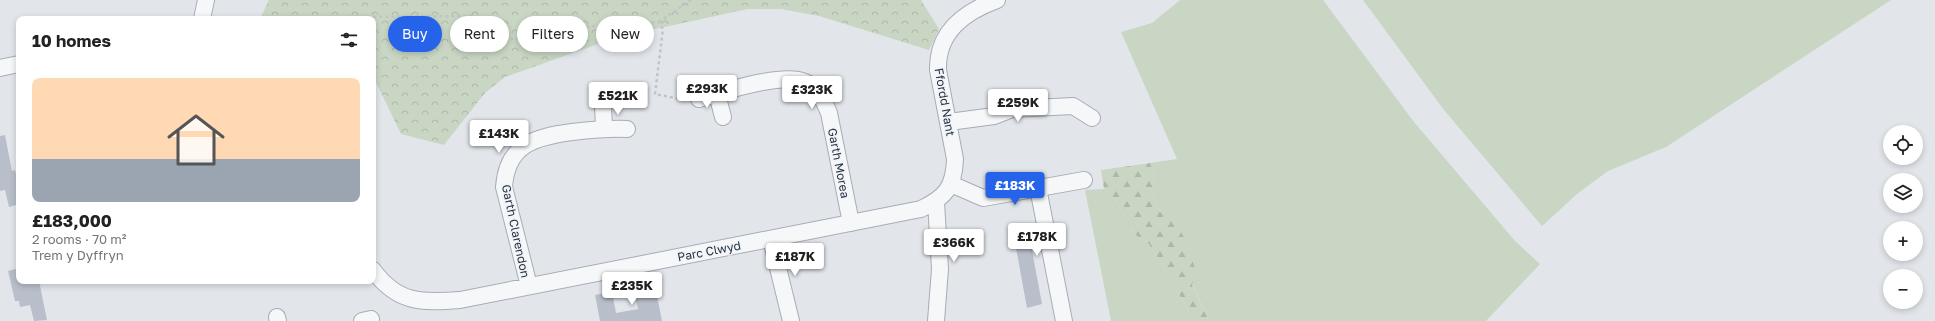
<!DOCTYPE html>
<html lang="en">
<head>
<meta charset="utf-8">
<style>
  body { margin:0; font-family:"Golos Text",sans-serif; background:#f2f2f2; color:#222; height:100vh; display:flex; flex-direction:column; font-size:15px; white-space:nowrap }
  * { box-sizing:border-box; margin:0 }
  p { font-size:13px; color:#767676 }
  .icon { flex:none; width:22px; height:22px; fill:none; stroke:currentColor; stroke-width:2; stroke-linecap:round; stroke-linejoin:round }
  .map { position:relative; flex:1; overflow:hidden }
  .sheet { position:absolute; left:16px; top:16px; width:360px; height:268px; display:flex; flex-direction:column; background:#fff; border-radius:8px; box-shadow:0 2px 6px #0003 }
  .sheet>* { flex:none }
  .top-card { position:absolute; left:388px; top:16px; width:380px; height:36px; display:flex; gap:8px }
  .controls { position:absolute; left:1883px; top:125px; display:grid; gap:8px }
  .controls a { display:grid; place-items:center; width:40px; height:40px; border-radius:50%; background:#fff; box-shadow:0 2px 6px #0003; font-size:20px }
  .price { position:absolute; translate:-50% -34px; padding:0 9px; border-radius:4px; background:#fff; color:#222; font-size:13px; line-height:26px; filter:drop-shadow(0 1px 2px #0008) }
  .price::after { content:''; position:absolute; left:50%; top:24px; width:12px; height:9px; margin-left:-6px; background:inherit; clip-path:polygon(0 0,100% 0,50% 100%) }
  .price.active { background:#2563eb; color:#fff }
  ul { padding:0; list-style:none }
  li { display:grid; align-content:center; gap:8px; height:212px; padding:0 16px }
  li+li { border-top:1px solid #e0e0e0 }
  li span { display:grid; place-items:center; height:124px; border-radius:8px; color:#555 }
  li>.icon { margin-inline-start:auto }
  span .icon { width:72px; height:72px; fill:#fffc; stroke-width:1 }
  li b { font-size:17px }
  h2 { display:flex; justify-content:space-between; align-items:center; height:48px; padding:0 16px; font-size:17px }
  .tag { padding:0 14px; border-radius:18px; background:#fff; box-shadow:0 2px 6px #0003; font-size:14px; line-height:36px }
  .tag.active { background:#2563eb; color:#fff }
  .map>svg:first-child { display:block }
</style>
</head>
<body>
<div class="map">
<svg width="1935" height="321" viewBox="0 0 1935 321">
  <defs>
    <pattern id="forest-firs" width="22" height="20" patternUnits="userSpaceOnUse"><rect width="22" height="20" fill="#c8d6c3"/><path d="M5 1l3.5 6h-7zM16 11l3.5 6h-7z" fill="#acb8a9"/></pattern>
    <pattern id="park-crowns" width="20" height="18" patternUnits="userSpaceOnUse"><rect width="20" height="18" fill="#c8d6c3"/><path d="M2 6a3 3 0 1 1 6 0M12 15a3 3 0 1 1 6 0" fill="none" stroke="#acb8a9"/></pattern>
  </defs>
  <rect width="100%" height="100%" fill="#e2e6eb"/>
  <path fill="#c8d6c3" d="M 1180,0 L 1323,0 L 1414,122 L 1515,241 L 1540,264 L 1486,321 L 1209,321 L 1192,284 L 1196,272 L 1160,212 L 1151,192 L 1155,176 L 1150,163 L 1177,159 L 1121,32 L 1152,23 Z
    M 1363,0 L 1891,0 L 1666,147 L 1608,171 L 1577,194 L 1542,226 L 1444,110 Z
    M 1104,189 L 1117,202 L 1134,234 L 1149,244 L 1195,321 L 1111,321 L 1085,190 Z"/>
  <path fill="url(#forest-firs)" d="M 1150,163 L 1155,176 L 1151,192 L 1160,212 L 1174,217 L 1188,246 L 1196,272 L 1192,285 L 1209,321 L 1195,321 L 1149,244 L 1134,234 L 1117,202 L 1104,189 L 1101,170 Z"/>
  <path fill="url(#park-crowns)" d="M 269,0 L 921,0 L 939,29 L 929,50 L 819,16 L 781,9 L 748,9 L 618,37 L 505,77 L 485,93 L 444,145 L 401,134 L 373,76 L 373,19 L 260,19 Z"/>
  <path fill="#b9bfca" d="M 5,135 L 12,171 L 15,170 L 19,187 L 19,204 L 9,207 L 5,190 L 0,191 L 0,136 Z
    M 1031,245 L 1042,304 L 1027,308 L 1016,248 Z
    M 19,268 L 19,281 L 39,281 L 47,320 L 34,321 L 30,305 L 20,307 L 19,301 L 15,301 L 8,271 Z
    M 654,281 L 662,321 L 600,321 L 595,295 L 612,292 L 616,313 L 638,309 L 633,286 Z"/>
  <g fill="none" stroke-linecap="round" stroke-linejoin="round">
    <g stroke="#a7adb6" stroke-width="18">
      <path id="minor" d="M 202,19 L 206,0
        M 0,68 L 19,64
        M 717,94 L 723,117
        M 699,99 C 723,92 782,72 805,82 C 818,88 824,101 829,113 L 851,223
        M 603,106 L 604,128
        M 949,122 L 994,116 L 1012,109 L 1073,106 L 1092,118
        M 951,184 L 983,198 L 1084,180
        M 1038,188 L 1064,321
        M 771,239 L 791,321
        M 373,270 C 397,303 421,303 460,300 L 921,209 C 946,197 954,187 955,159 L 938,70 C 937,32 964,12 997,0
        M 529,286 L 504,187 C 507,144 535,137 572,132 C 590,130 608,128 627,129
        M 277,317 L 278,321
        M 362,321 L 371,319
        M 936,321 L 940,269 L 936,202"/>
    </g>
    <path stroke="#c0c4ca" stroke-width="2.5" stroke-dasharray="3 3" stroke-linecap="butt" d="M 344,19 L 347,17 L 473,16 L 487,30 L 489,26 L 505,30 L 513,40 L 543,29 L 659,22 L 663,29 L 655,94 L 685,100
      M 659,22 L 691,0"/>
    <use href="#minor" stroke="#f5f7f9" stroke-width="16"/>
  </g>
  <g text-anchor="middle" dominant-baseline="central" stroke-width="3" stroke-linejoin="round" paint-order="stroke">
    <g font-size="12" fill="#293345" stroke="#f2f5f8">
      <text transform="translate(945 102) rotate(80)">Ffordd Nant</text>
      <text transform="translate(839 163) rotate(79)">Garth Morea</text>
      <text transform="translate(516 231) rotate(78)">Garth Clarendon</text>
      <text transform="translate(709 251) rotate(-11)">Parc Clwyd</text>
    </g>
  </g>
</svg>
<div class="controls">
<a><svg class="icon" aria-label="locate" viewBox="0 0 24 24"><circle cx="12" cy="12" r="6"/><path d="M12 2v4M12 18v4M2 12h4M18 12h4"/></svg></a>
<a><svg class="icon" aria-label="layers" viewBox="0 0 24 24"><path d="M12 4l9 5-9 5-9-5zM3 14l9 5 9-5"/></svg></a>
<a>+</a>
<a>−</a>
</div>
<b class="price" style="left:707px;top:109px">£293K</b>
<b class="price" style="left:812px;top:110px">£323K</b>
<b class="price" style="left:618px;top:116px">£521K</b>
<b class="price" style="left:1018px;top:123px">£259K</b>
<b class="price" style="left:499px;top:154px">£143K</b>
<b class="price active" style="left:1015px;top:206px">£183K</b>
<b class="price" style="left:1037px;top:257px">£178K</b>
<b class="price" style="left:954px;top:263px">£366K</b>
<b class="price" style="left:795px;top:277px">£187K</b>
<b class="price" style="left:632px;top:306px">£235K</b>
<div class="top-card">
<a class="tag active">Buy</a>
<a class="tag">Rent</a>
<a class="tag">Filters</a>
<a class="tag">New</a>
</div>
<section class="sheet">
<h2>10 homes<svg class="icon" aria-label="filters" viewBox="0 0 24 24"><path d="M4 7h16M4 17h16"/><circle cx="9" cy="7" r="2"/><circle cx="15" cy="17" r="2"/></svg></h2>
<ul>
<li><span style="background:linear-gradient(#ffd9b3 65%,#9aa5b1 0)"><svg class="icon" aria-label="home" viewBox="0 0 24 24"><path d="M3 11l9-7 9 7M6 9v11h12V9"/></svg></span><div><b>£183,000</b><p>2 rooms · 70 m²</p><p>Trem y Dyffryn</p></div></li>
</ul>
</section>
</div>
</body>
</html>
